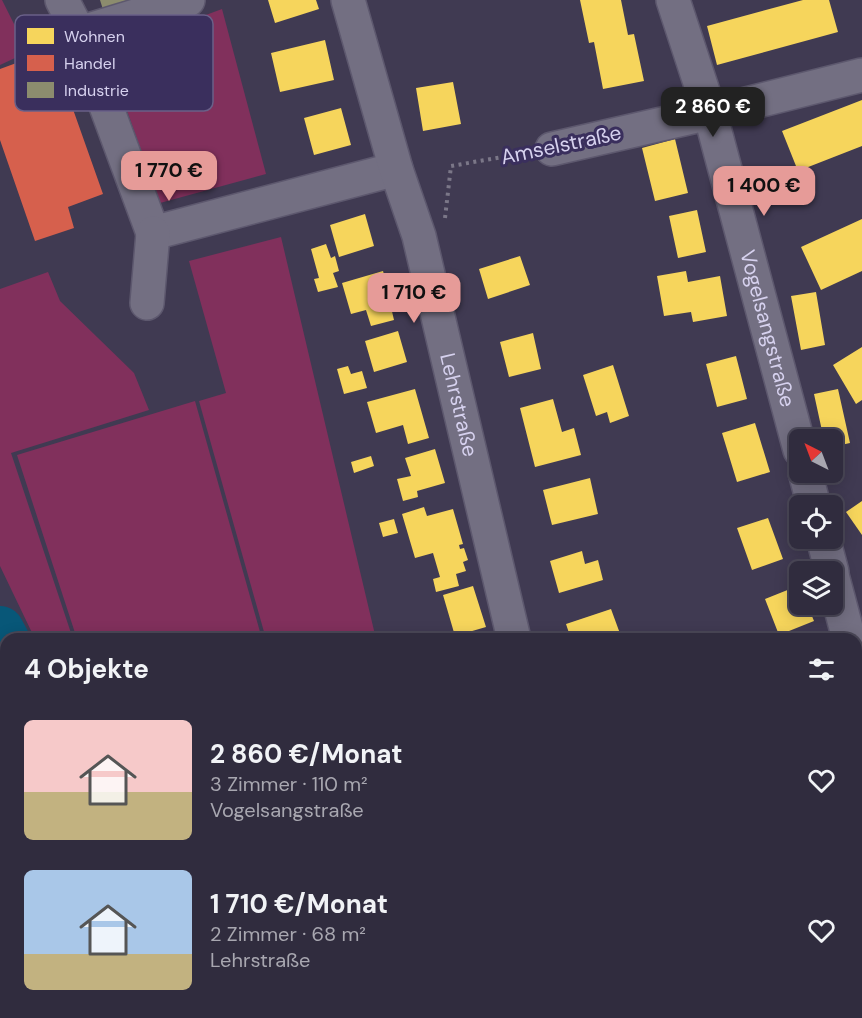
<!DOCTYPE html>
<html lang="de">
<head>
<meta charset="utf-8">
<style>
  body { margin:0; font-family:"DM Sans",sans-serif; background:#3c3849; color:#f1f3f6; height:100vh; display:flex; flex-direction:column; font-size:22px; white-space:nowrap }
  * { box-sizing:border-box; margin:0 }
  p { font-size:20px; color:#a8a7b0 }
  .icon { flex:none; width:33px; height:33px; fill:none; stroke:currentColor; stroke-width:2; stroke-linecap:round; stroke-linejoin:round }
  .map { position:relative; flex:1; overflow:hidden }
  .sheet { position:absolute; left:0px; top:633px; width:862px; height:386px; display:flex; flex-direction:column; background:#302c3e; border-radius:18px 18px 0 0; box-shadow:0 3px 15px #0003,0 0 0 2px #4b4858 }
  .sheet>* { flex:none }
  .needle { width:39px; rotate:318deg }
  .buttons { position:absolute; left:789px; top:429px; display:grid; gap:12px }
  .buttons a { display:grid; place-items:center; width:54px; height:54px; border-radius:9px; background:#302c3e; box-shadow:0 3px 15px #0003,0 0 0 2px #4b4858; font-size:30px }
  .price { position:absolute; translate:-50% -51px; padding:0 14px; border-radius:12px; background:#e69b98; color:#111; font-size:20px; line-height:39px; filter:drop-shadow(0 2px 3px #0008) }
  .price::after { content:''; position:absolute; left:50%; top:36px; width:18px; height:14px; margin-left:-9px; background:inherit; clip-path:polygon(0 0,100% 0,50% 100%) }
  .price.active { background:#222; color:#fff }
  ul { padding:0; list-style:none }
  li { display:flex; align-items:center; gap:18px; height:150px; padding:0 24px }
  li span { display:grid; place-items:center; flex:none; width:168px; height:120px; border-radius:9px; color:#555 }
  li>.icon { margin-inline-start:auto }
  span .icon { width:72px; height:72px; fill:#fffc; stroke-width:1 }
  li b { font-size:26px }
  h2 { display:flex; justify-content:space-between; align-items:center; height:72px; padding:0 24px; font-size:26px }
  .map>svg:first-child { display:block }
</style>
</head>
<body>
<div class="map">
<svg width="862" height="1018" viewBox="0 0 862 1018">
  <rect width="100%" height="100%" fill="#403a52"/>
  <path fill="#81305c" d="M 0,0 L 2,0 L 28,52 L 0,65 Z
    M 222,9 L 266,174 L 160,203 L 106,52 Z
    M 281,237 L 376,639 L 266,639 L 199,401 L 226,393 L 189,261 Z
    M 48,272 L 60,301 L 134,373 L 149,410 L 11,453 L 73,639 L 35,639 L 0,566 L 0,289 Z
    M 195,401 L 262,639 L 77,639 L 17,455 Z
    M 0,663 L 6,674 L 6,1012 L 115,1013 L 115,1018 L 0,1018 Z
    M 862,912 L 862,1018 L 784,1018 L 787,1013 L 856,1012 L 857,918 Z
    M 166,1013 L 166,1012 L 274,1013 L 270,1018 L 167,1018 Z"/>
  <path fill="#f6d55c" d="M 268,0 L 316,0 L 319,9 L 275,23 Z
    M 580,0 L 621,0 L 628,35 L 634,34 L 644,81 L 603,89 L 594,42 L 589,43 Z
    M 803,0 L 829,0 L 838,32 L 717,65 L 707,26 Z
    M 325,40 L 334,80 L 280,92 L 271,53 Z
    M 453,82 L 461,124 L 423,131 L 416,88 Z
    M 862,100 L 862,146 L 798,171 L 782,131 Z
    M 341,108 L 351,145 L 314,155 L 304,118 Z
    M 675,139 L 688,193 L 655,201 L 642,148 Z
    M 697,210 L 706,252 L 678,258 L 669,216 Z
    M 365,214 L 374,246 L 339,257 L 330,225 Z
    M 862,219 L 862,271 L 821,290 L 801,247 Z
    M 326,244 L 331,258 L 335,256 L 339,271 L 333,273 L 338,287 L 318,292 L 314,279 L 319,278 L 311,249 Z
    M 520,256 L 530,285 L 488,299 L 479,269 Z
    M 383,271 L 392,302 L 390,303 L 394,320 L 371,326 L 366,310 L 351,314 L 342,283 Z
    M 686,271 L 688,282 L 720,276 L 727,316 L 693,322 L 691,312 L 664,316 L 657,276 Z
    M 816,292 L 825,345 L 801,350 L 791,296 Z
    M 398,331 L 407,362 L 374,372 L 365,341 Z
    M 533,333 L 541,369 L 509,377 L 500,342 Z
    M 862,347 L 862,400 L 856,404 L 833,365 Z
    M 736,356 L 747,399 L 717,407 L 706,364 Z
    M 613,365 L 629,416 L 610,423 L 607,412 L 596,416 L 583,375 Z
    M 348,366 L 351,374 L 362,371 L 367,388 L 344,394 L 337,369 Z
    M 415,389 L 429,438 L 408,444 L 403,425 L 376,433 L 367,402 Z
    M 838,389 L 850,443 L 832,447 L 832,440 L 824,440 L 814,394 Z
    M 553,399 L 562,432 L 574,428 L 581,455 L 535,467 L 520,408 Z
    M 755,423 L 770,472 L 737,482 L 722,433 Z
    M 435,449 L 445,483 L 417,491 L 418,497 L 403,501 L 397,479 L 411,476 L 405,458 Z
    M 371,456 L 374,466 L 354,473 L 351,462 Z
    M 590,478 L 598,514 L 552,525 L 543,490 Z
    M 862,501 L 862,535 L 846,512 Z
    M 424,507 L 427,516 L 453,509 L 463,544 L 459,545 L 460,549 L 464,548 L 468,560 L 463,562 L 466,571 L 456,574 L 459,586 L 436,592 L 433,579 L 440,577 L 433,553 L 415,558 L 402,514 Z
    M 768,518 L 783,559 L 752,570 L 737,528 Z
    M 394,519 L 398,533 L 383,537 L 379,523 Z
    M 582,551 L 585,564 L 598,560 L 603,580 L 559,593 L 550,561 Z
    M 800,585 L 800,604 L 807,604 L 814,621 L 779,635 L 765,599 Z
    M 473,586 L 486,627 L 455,636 L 443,595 Z
    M 611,609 L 622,639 L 571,639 L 566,624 Z"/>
  <path fill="#d6604d" d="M 52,50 L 103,194 L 68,207 L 74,228 L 35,241 L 0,140 L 0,69 Z"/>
  <path fill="#8c8c6e" d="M 100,0 L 151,0 L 106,19 Z"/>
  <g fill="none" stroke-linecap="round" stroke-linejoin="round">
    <path stroke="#085778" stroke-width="48" d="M 0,630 L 6,641"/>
    <g stroke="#5d586e" stroke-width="36">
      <g id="minor">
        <path d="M 62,0 L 79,33 L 153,233 L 396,169"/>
        <path id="s1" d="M 348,0 L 396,169 L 419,236 L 514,639"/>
        <path id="s2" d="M 673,0 L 710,113 L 800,450"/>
        <path d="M 79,33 L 188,0"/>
        <path d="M 552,149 L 710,113 L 862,75"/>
        <path d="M 147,303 L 153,233"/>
        <path d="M 805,472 L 814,506"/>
        <path d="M 823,538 L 832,572"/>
        <path d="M 832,575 L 849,639"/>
        <path d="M 856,660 L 862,676"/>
        <path d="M 856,870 L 862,864"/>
        <path d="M 657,1012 L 662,1018"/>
        <path d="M 715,1012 L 722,1018"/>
        <path d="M 293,1018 L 300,1012"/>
        <path d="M 754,1018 L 757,1012"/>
      </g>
    </g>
    <path stroke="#7b7788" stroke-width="4" stroke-dasharray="3 4.5" stroke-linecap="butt" d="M 445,218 L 451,166 L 525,153
      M 862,997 L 862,999"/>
    <use href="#minor" stroke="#736f82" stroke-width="33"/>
  </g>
  <g text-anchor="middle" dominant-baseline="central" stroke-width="6" stroke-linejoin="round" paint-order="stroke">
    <g font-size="21" fill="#d6d1ee" stroke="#3a2f5d">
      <text transform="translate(561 145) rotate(-12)">Amselstraße</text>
      <text stroke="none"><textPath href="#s2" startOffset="342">Vogelsangstraße</textPath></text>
      <text stroke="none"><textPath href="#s1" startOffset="420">Lehrstraße</textPath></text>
    </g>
  </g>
  <rect x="15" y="15" width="198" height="96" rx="9" fill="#3a2f5d" stroke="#696088" stroke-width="1.5"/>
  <rect x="27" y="28" width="27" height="16" fill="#f6d55c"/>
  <rect x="27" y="55" width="27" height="16" fill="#d6604d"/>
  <rect x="27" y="82" width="27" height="16" fill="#8c8c6e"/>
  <g font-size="16" fill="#d6d1ee">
    <text x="64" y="42">Wohnen</text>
    <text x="64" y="69">Handel</text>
    <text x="64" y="96">Industrie</text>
  </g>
</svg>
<div class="buttons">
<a><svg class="needle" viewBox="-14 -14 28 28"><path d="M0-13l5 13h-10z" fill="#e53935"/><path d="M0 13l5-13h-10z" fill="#a8a7b0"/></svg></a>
<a><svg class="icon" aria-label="locate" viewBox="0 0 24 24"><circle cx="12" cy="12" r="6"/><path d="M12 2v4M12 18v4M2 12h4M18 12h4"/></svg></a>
<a><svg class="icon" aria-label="layers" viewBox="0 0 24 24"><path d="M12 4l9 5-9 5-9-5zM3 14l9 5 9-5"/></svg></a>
</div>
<b class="price active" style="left:713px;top:138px">2 860 €</b>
<b class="price" style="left:169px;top:202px">1 770 €</b>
<b class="price" style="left:764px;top:217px">1 400 €</b>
<b class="price" style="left:414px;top:324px">1 710 €</b>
<section class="sheet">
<h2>4 Objekte<svg class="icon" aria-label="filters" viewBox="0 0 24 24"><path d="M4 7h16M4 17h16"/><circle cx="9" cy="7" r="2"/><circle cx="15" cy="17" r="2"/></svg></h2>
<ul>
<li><span style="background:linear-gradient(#f6c9c9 60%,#c2b280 0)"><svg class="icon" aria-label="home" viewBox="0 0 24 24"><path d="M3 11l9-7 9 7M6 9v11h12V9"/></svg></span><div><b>2 860 €/Monat</b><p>3 Zimmer · 110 m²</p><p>Vogelsangstraße</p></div><svg class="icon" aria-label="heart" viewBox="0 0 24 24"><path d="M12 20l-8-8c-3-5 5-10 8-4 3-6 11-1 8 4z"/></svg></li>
<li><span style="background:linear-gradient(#a9c7e8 70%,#c2b280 0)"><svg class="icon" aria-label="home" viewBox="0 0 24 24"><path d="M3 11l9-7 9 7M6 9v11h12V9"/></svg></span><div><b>1 710 €/Monat</b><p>2 Zimmer · 68 m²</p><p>Lehrstraße</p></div><svg class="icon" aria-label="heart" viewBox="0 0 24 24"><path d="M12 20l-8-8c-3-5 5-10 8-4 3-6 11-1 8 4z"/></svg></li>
</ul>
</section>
</div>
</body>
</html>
